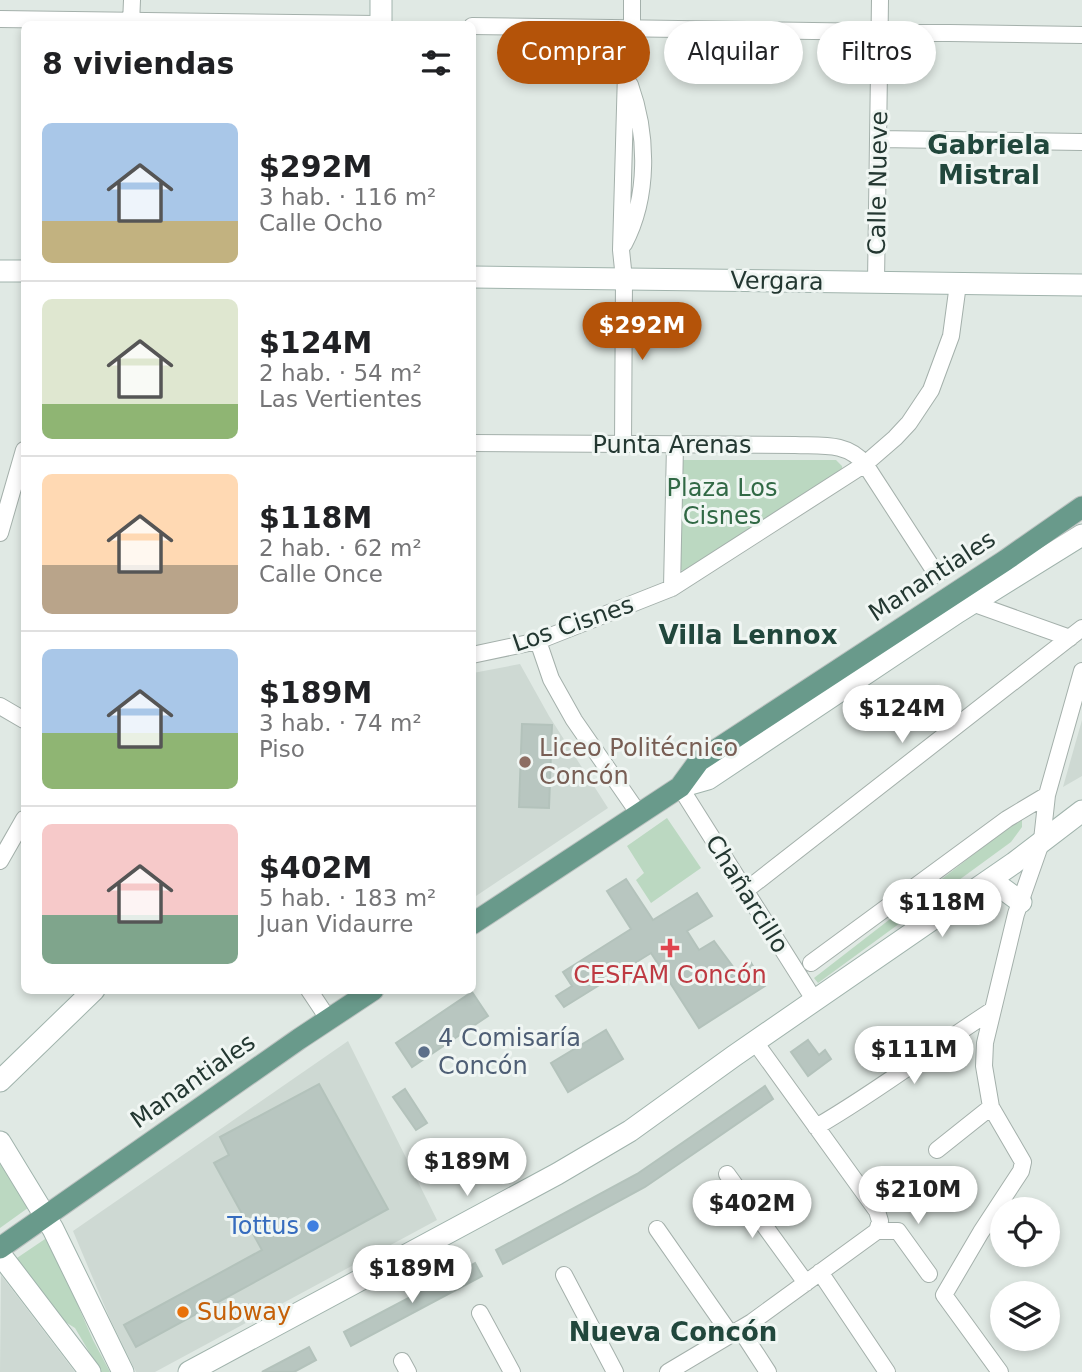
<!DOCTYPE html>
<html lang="es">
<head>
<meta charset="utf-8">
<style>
  body { margin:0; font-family:"DejaVu Sans",sans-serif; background:#f2f2f2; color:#202124; height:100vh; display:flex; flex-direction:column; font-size:26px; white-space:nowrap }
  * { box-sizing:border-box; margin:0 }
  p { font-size:23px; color:#757577 }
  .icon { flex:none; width:38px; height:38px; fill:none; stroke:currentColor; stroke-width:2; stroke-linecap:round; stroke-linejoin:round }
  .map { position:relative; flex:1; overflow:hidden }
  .drawer { position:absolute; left:21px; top:21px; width:455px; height:973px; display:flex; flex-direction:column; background:#fff; border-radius:10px; box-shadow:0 4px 10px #0003 }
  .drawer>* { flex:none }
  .hud { position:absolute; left:497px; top:21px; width:480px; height:63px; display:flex; gap:14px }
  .buttons { position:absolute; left:990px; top:1197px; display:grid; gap:14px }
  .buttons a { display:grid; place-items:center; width:70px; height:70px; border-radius:50%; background:#fff; box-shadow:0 4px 10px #0003; font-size:35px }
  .price { position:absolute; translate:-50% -60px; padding:0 16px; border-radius:24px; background:#fff; color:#222; font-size:23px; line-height:46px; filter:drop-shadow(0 2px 4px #0008) }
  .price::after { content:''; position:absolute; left:50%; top:42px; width:21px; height:16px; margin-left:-10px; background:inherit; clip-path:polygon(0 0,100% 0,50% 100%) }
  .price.current { background:#b45309; color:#fff }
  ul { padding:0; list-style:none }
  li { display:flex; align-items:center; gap:21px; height:175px; padding:0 21px }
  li+li { border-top:2px solid #e0e0e0 }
  li span { display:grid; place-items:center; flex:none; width:196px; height:140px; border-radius:10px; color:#555 }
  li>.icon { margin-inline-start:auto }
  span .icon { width:84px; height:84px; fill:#fffc; stroke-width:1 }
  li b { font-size:30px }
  h2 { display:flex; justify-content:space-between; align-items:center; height:84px; padding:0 21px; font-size:30px }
  .pill { padding:0 24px; border-radius:32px; background:#fff; box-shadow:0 4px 10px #0003; font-size:24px; line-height:63px }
  .pill.current { background:#b45309; color:#fff }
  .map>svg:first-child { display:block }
</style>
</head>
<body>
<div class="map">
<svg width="1082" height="1372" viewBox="0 0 1082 1372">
  <rect width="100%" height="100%" fill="#e0e9e4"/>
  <path fill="#ced9d3" d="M 520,664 L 549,716 L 608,808 L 473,898 L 473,673 Z
    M 1082,720 L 1082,776 L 1063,787 Z
    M 348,1041 L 437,1220 L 155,1372 L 136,1372 L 110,1319 L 73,1231 Z
    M 1,1275 L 75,1372 L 0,1372 Z"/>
  <path fill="#bbd8c1" d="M 680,460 L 836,460 L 842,466 L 843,475 L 688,574 L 676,567 Z
    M 1022,817 L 1022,827 L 1011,842 L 818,983 L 814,978 Z
    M 667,818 L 701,868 L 651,903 L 636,880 L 644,873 L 627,846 Z
    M 0,1150 L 32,1205 L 0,1228 Z
    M 48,1237 L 93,1340 L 110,1372 L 101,1372 L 75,1328 L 51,1313 L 14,1260 Z"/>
  <path fill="#b8c6c0" stroke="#b3c2bb" stroke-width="2" d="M 522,724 L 552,725 L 549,808 L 519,807 Z
    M 626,879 L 653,920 L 697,893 L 712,916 L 687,931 L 699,950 L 714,941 L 737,972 L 751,963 L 765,986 L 699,1028 L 651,953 L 564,1007 L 556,996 L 572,986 L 563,972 L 631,929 L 607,891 Z
    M 472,992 L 488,1016 L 412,1067 L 396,1043 Z
    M 606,1030 L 623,1059 L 568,1092 L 551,1063 Z
    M 808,1040 L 819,1055 L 825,1050 L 831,1059 L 808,1076 L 791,1052 Z
    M 319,1084 L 388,1209 L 136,1347 L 124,1325 L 262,1250 L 214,1163 L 229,1155 L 220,1137 Z
    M 765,1086 L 773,1099 L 705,1146 L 645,1187 L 503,1264 L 496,1250 L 637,1174 Z
    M 405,1089 L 427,1123 L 416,1130 L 393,1097 Z
    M 475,1263 L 482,1276 L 351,1346 L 344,1332 Z
    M 309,1347 L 316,1360 L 294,1372 L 262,1372 Z"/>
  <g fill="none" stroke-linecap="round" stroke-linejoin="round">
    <g stroke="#a4b0ab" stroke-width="18">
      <path id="street" d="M 0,19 L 376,24
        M 131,24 L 132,0
        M 472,26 L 1082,35
        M 878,139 L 1082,142
        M 624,244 C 649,197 648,135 630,85
        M 876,282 L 880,0
        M 472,443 L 795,445 C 822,446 847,442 865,464 L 937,575
        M 623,445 L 624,279 L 621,250 L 626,73 L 632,28 L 632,0
        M 0,533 L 24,450
        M 672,588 L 675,445
        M 972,603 L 1070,638
        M 538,641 L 551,679 L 574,720 L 639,814
        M 472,655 L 538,641 L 672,588 L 865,464 L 895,438 L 909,423 L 931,390 L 951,336 L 958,284
        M 0,706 L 24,720
        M 680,787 L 815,1001
        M 0,861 L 24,819
        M 745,891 L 1082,628
        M 811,963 L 1007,819 L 1047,795
        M 309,990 L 329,1020
        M 816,1127 C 877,1092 932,1049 991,1011
        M 937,1150 L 991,1107
        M 727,1174 L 806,1283
        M 657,1229 L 731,1335
        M 877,1231 L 898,1231 L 929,1274
        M 820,1272 L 887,1372
        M 564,1275 L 615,1372
        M 480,1313 L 512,1372
        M 740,1329 L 768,1372
        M 402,1361 L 408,1372
        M 668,1372 L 752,1322 L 877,1231 L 880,1221 L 877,1211 L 755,1042
        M 1000,1372 L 944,1295 L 981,1232 L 1021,1171 L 1023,1162 L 991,1107 L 984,1066 L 985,1043 L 1016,914 L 1042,840 L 1047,795 L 1082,671"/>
    </g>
    <g stroke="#a0b3ac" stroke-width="23">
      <path id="secondary" d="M 381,24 L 381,0
        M 0,271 L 24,271
        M 472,277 L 1082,285
        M 680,787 L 708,779 L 958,612 L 1082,535
        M 986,883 L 995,883 L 1021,902
        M 0,1081 L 94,990
        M 0,1142 L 53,1229 L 123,1372
        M 0,1254 L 90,1372
        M 189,1372 L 557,1174 L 630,1131 L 734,1056 L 1014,863 L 1082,811"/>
    </g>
    <g stroke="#bdc3c1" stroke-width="23">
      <path id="primary" d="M 472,924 L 680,787 L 699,761 L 1006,560 L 1082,507
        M 0,1248 L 299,1039 L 373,990"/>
    </g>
    <use href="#street" stroke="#fff" stroke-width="16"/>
    <use href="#secondary" stroke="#fff" stroke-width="21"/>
    <use href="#primary" stroke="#699a8b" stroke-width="21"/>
  </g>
  <circle fill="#8d6e63" stroke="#f0f6f3" stroke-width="2.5" cx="525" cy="762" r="7"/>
  <path fill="#e0444e" stroke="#f0f6f3" stroke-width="2.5" d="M666.5 937.5h7v7h7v7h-7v7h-7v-7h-7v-7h7z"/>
  <circle fill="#5c6f8a" stroke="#f0f6f3" stroke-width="2.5" cx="424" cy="1052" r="7"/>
  <circle fill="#3f7fe0" stroke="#f0f6f3" stroke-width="2.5" cx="313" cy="1226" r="7"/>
  <circle fill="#e8710a" stroke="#f0f6f3" stroke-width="2.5" cx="183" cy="1312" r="7"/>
  <g text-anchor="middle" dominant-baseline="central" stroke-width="6" stroke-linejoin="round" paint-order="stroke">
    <g font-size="24" fill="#233731" stroke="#f0f6f3">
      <text transform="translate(878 183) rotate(-89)">Calle Nueve</text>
      <text transform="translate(777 281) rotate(1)">Vergara</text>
      <text x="672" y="445">Punta Arenas</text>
      <text transform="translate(932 576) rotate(-33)">Manantiales</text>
      <text transform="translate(573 624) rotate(-19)">Los Cisnes</text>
      <text transform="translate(747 894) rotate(58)">Chañarcillo</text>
      <text transform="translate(193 1081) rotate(-35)">Manantiales</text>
    </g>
    <g font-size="24" fill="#316945" stroke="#f0f6f3">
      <text x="722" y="488">Plaza Los<tspan x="722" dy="28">Cisnes</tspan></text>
    </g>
    <g font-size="24" fill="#785e54" stroke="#f0f6f3" text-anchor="start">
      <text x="539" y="748">Liceo Politécnico<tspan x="539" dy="28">Concón</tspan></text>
    </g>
    <g font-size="24" fill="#be3a42" stroke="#f0f6f3">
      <text x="670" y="975">CESFAM Concón</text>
    </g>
    <g font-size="24" fill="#4e5e75" stroke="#f0f6f3" text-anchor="start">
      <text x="438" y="1038">4 Comisaría<tspan x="438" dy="28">Concón</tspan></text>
    </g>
    <g font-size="24" fill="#366cbe" stroke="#f0f6f3" text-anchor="end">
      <text x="299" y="1226">Tottus</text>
    </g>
    <g font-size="24" fill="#c56008" stroke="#f0f6f3" text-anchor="start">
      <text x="197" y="1312">Subway</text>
    </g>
    <g font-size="26" font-weight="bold" fill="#21473c" stroke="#f0f6f3">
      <text x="989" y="145">Gabriela<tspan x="989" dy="30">Mistral</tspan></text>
      <text x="748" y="635">Villa Lennox</text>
      <text x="673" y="1332">Nueva Concón</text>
    </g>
  </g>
</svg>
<div class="buttons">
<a><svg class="icon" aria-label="locate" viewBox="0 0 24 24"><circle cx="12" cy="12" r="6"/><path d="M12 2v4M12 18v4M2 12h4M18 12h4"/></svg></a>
<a><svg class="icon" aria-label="layers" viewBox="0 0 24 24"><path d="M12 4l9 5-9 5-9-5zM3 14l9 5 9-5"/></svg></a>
</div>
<b class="price current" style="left:642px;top:362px">$292M</b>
<b class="price" style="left:902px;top:745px">$124M</b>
<b class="price" style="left:942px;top:939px">$118M</b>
<b class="price" style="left:914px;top:1086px">$111M</b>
<b class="price" style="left:467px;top:1198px">$189M</b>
<b class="price" style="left:918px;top:1226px">$210M</b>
<b class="price" style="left:752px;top:1240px">$402M</b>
<b class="price" style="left:412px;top:1305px">$189M</b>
<div class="hud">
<a class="pill current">Comprar</a>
<a class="pill">Alquilar</a>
<a class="pill">Filtros</a>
</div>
<section class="drawer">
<h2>8 viviendas<svg class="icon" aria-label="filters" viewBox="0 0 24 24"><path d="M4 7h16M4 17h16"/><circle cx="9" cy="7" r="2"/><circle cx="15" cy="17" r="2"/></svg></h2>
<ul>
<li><span style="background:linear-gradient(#a9c7e8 70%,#c2b280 0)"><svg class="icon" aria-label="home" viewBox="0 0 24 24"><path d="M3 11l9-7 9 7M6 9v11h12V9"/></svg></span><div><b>$292M</b><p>3 hab. · 116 m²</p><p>Calle Ocho</p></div></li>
<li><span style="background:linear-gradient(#dfe7d0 75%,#8fb573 0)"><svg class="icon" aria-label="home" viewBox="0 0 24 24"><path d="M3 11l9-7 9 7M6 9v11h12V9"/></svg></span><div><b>$124M</b><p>2 hab. · 54 m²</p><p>Las Vertientes</p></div></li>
<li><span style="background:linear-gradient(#ffd9b3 65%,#b9a48a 0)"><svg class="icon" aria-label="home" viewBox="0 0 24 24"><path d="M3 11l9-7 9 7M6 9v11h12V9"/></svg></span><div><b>$118M</b><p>2 hab. · 62 m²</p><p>Calle Once</p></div></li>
<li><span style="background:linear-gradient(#a9c7e8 60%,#8fb573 0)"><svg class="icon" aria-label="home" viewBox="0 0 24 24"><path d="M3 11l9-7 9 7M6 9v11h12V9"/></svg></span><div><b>$189M</b><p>3 hab. · 74 m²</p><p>Piso</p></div></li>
<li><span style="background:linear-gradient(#f6c9c9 65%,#7fa58c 0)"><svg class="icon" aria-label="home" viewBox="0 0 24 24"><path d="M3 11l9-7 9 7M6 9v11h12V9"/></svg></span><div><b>$402M</b><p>5 hab. · 183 m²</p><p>Juan Vidaurre</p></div></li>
</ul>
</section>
</div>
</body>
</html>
